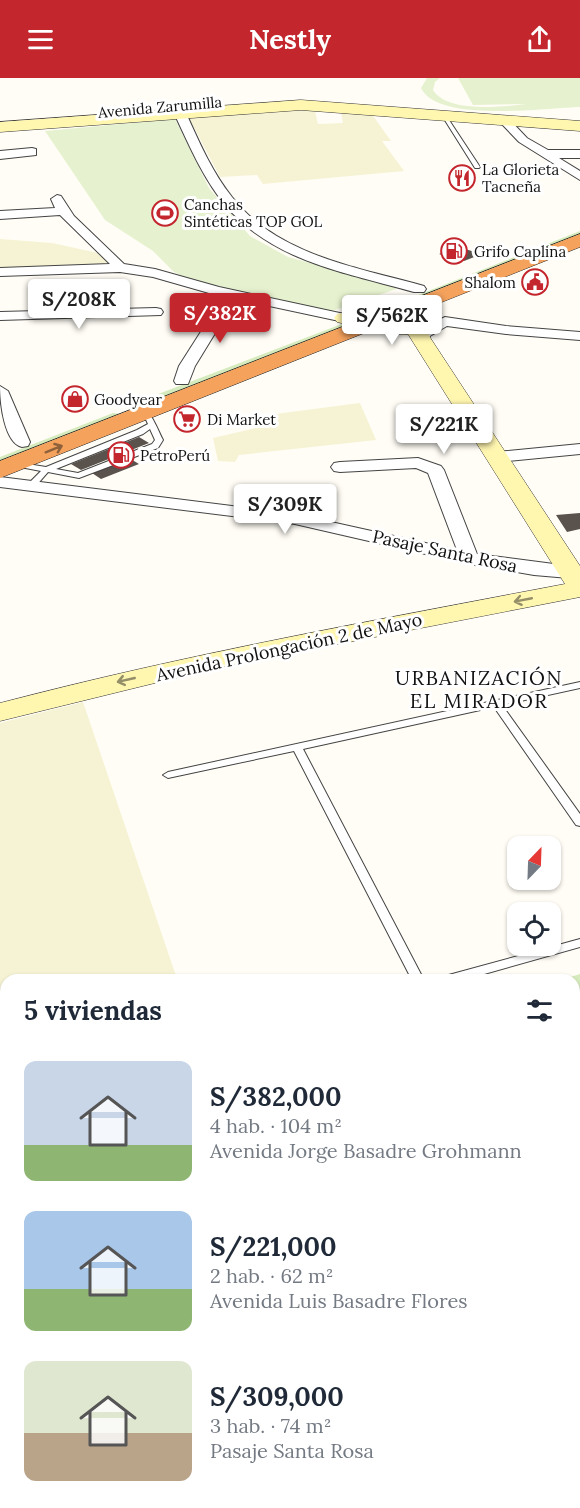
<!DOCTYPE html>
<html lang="es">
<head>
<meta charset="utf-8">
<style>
  body { margin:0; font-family:Lora,serif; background:#f2f2f3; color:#1f2937; height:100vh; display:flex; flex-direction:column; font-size:22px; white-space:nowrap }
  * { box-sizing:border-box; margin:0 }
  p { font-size:20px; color:#747a83 }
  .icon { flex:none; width:33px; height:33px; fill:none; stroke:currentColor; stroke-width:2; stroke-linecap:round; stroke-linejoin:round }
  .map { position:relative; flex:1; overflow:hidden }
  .sheet { position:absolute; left:0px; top:896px; width:580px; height:536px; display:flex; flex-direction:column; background:#fff; border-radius:18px 18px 0 0; box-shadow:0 2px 4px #0004 }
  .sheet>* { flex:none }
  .needle { width:39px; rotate:23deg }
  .buttons { position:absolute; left:507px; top:758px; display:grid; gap:12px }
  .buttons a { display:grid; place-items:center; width:54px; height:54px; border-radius:12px; background:#fff; box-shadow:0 2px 4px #0004; font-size:30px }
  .price { position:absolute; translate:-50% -51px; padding:0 14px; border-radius:6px; background:#fff; color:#222; font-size:20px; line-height:39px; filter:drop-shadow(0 2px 3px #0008) }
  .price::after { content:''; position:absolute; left:50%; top:36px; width:18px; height:14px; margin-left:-9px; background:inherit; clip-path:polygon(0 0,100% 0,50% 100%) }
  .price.active { background:#c4262e; color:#fff }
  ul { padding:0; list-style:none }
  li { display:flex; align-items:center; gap:18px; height:150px; padding:0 24px }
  li span { display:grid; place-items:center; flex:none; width:168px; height:120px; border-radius:12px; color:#555 }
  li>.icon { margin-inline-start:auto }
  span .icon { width:72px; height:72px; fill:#fffc; stroke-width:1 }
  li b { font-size:26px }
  h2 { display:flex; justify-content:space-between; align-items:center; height:72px; padding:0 24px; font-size:26px }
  header { display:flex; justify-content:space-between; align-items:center; height:78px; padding:0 24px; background:#c4262e; color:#fff; font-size:27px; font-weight:700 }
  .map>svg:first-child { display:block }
</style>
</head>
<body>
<header><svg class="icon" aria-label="menu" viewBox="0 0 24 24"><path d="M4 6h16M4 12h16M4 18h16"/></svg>Nestly<svg class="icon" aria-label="share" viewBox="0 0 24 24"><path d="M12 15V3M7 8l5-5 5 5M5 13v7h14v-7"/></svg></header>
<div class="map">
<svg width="580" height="1430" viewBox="0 0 580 1430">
  <rect width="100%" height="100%" fill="#fffdf5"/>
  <path fill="#f6f3d4" d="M 290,32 L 315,33 L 318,46 L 343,45 L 341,34 L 371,35 L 391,63 L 382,63 L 404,93 L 263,106 L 257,97 L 220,99 L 189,40 Z
    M 0,161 L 52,165 L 98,175 L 107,179 L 109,188 L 0,191 Z
    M 360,325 L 376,362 L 239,377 L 235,384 L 218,383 L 213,360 L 256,350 L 252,339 Z
    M 83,624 L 177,901 L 6,902 L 6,1158 L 0,1160 L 0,645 Z"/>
  <path fill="#d5ebbd" d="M 580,153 L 580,159 L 408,225 L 403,223 Z
    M 347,244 L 353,248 L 156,323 L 153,321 L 153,318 Z
    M 113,335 L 121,336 L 0,387 L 0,379 Z
    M 580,896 L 580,997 L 575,989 L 574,902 L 564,901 Z
    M 580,1110 L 580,1430 L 310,1430 L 308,1425 L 574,1425 L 574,1111 Z
    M 6,1239 L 6,1425 L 100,1425 L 100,1430 L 0,1430 L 0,1240 Z"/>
  <path fill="#e6f2cf" d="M 427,0 L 440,0 L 435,4 L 433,12 C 447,35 502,29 526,26 L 473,27 L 458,0 L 580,0 L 580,29 C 546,30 437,45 421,10 Z
    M 175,41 L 209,110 L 250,158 L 288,179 L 396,208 L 396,211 L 332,233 L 241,217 L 192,203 L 174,194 L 153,173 L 105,142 L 45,53 Z"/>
  <path fill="#5a524d" d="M 458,169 L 482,176 L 464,183 L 439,176 Z
    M 139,359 L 149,365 L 81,392 L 71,386 Z
    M 129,380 L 139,386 L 101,401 L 92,395 Z
    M 580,435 L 580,451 L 567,454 L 556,437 Z"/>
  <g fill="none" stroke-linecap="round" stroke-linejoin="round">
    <g stroke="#444" stroke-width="2">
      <path id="lane" d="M 441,36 L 445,36 L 480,89 L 479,90 L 475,90 Z
        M 125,321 C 147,321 155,346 163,362 L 158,370 L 79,400 L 48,394 L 34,410 L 28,410 L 28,406 L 41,393 L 15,388 L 15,384 L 46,389 L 137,352 L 148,346 L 143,335 L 125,325 ZM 150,351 L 155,362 L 152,366 L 78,395 L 56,391 L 143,356 Z
        M 580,604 L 580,610 L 502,627 L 580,736 L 580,748 L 576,747 L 494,629 L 303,671 L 424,902 L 412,902 L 294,673 L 168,700 L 163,697 L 168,694 Z
        M 580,861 L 580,869 L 463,902 L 439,902 L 441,899 L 445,898 Z"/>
    </g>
    <g stroke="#444" stroke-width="2">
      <path id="street" d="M 180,32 L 186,35 C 199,64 212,94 232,119 C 278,178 357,189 424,208 L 426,211 L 424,214 L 414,214 C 347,195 273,184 225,127 C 203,100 189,67 174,35 Z
        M 503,38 L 507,39 L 527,60 L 548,72 L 580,72 L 580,80 L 559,80 L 580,93 L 580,102 L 519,64 L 497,41 Z
        M 32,70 L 36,71 L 36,77 L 0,81 L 0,73 Z
        M 57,117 L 61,118 L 74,138 L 124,186 L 155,191 L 219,209 L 349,237 L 351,240 L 344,244 L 236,221 L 195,288 L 188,306 L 176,306 L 174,303 L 179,288 L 223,219 L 153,199 L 120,194 L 0,198 L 0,190 L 110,186 L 60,137 L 0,141 L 0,133 L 55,130 L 51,121 Z
        M 156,230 L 161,231 L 163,234 L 161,237 L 0,242 L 0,234 Z
        M 445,239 L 506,248 L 580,254 L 580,262 L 506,256 L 447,248 L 430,258 L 426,264 L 416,264 L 414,261 L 419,252 Z
        M 0,308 L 8,313 L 30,364 L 28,368 L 22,369 C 4,365 0,324 0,308 Z
        M 580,366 L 580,376 L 497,384 L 491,383 L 489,379 L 491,375 L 497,374 Z
        M 418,380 L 441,388 L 444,392 L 477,476 L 569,488 L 576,490 L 578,494 L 576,498 L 569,500 L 534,497 L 469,486 L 295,446 L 0,409 L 0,399 L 295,436 L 457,472 L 428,395 L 416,390 L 340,394 L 334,393 L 331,389 L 334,385 L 340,384 Z
        M 580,1050 L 580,1074 L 574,1075 L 574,1051 Z
        M 6,1178 L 6,1204 L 0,1205 L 0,1179 Z"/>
    </g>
    <g stroke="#333" stroke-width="1">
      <path id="secondary" d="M 301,22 L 580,43 L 580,53 L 301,32 L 0,54 L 0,44 Z
        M 386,218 L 413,227 L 416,231 L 431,261 L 580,488 L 580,519 L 216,590 L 0,643 L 0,625 C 187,576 376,542 565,506 L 408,256 C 397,258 390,252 380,250 C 366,248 351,248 337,244 L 334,240 L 337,236 C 355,231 384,237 402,244 L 398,235 L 379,228 L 376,224 L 379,220 Z"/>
    </g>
    <g stroke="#222" stroke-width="1">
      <path id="highway" d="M 580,156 L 580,169 L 0,400 L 0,383 Z"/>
    </g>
    <use href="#lane" fill="#fff" fill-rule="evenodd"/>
    <use href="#street" fill="#fff" fill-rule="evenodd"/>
    <use href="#secondary" fill="#fff6b0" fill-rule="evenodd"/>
    <use href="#highway" fill="#f5a25d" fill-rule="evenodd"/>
  </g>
  <defs><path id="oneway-shaft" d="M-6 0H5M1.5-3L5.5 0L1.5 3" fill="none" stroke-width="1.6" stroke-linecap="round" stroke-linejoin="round" transform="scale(1.5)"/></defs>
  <use stroke="#8e613b" href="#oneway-shaft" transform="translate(54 371) rotate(-22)"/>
  <g stroke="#948f68">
    <use href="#oneway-shaft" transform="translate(523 522) rotate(169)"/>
    <use href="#oneway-shaft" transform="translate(126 602) rotate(167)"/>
  </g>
  <defs>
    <g id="restaurant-ring" transform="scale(1.35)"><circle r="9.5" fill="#fff" stroke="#c4262e" stroke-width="1.5"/><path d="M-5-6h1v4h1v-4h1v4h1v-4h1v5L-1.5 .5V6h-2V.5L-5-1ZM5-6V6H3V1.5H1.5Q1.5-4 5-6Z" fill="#c4262e"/></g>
    <g id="stadium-ring" transform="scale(1.35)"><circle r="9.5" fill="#fff" stroke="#c4262e" stroke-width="1.5"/><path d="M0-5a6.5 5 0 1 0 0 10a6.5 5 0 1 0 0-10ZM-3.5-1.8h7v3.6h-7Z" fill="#c4262e"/></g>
    <g id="fuel-ring" transform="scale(1.35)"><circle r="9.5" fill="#fff" stroke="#c4262e" stroke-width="1.5"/><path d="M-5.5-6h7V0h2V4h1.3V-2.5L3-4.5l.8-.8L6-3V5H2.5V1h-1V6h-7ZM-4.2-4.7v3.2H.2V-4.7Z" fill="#c4262e"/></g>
    <g id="civic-ring" transform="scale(1.35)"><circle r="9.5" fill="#fff" stroke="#c4262e" stroke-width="1.5"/><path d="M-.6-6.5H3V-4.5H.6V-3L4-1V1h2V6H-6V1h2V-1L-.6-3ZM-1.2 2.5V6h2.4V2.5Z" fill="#c4262e"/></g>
    <g id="shop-ring" transform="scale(1.35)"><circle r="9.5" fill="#fff" stroke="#c4262e" stroke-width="1.5"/><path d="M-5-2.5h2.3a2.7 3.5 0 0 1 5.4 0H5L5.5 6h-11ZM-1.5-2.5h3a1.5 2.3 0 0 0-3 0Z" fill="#c4262e"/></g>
    <g id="supermarket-ring" transform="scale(1.35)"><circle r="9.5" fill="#fff" stroke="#c4262e" stroke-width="1.5"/><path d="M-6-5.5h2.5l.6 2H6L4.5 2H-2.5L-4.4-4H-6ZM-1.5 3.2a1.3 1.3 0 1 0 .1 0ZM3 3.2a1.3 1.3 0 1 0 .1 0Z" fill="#c4262e"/></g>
  </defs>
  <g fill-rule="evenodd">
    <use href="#restaurant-ring" x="462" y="100"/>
    <use href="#stadium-ring" x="165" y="135"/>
    <use href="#fuel-ring" x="454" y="173"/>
    <use href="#civic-ring" x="535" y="204"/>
    <use href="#shop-ring" x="75" y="321"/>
    <use href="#supermarket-ring" x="187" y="341"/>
    <use href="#fuel-ring" x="121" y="377"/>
  </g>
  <g text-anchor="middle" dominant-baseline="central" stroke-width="6" stroke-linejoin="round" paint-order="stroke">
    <g font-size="15" fill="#111" stroke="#fff">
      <text transform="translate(160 29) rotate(-5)">Avenida Zarumilla</text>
    </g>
    <g font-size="15" fill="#111" stroke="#fff" text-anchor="start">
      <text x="482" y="91">La Glorieta<tspan x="482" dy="17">Tacneña</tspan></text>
      <text x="184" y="126">Canchas<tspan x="184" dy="17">Sintéticas TOP GOL</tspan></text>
      <text x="474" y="173">Grifo Caplina</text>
      <text x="516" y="204" text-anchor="end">Shalom</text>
      <text x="94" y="321">Goodyear</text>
      <text x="207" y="341">Di Market</text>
      <text x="140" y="377">PetroPerú</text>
    </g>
    <g font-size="18" fill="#111" stroke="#fff">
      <text transform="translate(445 473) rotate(12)">Pasaje Santa Rosa</text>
      <text transform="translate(289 569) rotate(-12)">Avenida Prolongación 2 de Mayo</text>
    </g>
    <g font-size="20" letter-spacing="1.5" fill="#111" stroke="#fff">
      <text x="479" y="599">URBANIZACIÓN<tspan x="479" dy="23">EL MIRADOR</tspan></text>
    </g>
  </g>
</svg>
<div class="buttons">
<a><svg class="needle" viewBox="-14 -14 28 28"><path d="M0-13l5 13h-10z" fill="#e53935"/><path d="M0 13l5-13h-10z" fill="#747a83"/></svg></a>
<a><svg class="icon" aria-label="locate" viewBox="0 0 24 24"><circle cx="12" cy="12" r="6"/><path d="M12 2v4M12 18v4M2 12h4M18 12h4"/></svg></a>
</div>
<b class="price" style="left:79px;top:252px">S/208K</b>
<b class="price active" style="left:220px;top:266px">S/382K</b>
<b class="price" style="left:392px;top:268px">S/562K</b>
<b class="price" style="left:444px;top:377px">S/221K</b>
<b class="price" style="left:285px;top:457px">S/309K</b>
<section class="sheet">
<h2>5 viviendas<svg class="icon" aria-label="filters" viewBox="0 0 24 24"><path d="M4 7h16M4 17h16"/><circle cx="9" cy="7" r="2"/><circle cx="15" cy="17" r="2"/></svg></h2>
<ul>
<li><span style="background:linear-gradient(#c9d6e8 70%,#8fb573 0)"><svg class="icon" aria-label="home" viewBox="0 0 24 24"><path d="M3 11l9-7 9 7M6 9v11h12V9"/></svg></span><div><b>S/382,000</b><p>4 hab. · 104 m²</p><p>Avenida Jorge Basadre Grohmann</p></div></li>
<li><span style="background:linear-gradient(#a9c7e8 65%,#8fb573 0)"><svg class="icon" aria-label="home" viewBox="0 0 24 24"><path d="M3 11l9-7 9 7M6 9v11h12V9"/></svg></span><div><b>S/221,000</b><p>2 hab. · 62 m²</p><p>Avenida Luis Basadre Flores</p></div></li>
<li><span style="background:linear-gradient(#dfe7d0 60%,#b9a48a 0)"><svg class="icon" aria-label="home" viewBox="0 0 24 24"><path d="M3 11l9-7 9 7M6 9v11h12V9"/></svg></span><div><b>S/309,000</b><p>3 hab. · 74 m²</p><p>Pasaje Santa Rosa</p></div></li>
</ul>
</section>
</div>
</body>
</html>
